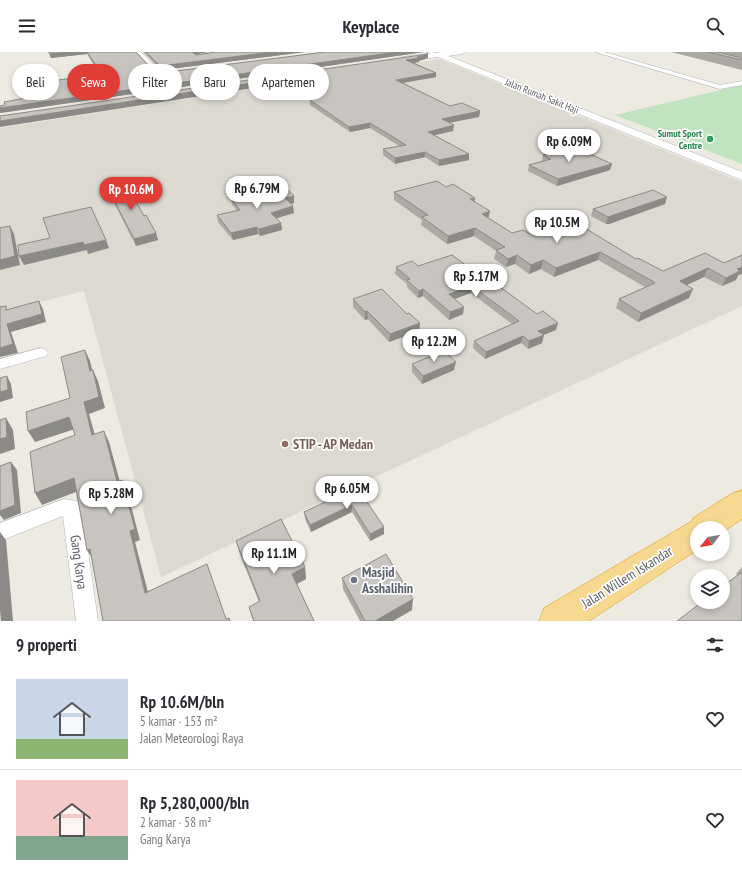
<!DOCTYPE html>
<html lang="id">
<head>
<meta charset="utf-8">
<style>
  body { margin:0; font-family:"PT Sans Narrow",sans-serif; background:#f2f2f3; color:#2b2b33; height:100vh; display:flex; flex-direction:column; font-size:15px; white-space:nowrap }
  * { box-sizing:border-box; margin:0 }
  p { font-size:13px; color:#7c7c81 }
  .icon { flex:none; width:22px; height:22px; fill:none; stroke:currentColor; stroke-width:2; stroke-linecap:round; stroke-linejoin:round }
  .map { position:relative; height:569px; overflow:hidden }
  .side { display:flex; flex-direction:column; background:#fff; flex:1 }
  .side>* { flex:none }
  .guide { position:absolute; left:12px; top:12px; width:400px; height:36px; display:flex; gap:8px }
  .needle { width:26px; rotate:239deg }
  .controls { position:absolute; left:690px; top:469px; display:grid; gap:8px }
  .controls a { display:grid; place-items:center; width:40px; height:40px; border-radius:50%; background:#fff; box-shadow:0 2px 6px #0003; font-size:20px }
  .price { position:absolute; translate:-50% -34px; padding:0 9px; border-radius:14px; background:#fff; color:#222; font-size:13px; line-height:26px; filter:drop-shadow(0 1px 2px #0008) }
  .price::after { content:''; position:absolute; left:50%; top:24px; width:12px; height:9px; margin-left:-6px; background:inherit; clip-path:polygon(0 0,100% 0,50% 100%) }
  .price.active { background:#df3d36; color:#fff }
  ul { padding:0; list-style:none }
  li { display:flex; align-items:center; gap:12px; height:100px; padding:0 16px }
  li+li { border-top:1px solid #e1e1e2 }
  li span { display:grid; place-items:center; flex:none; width:112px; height:80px; border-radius:0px; color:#555 }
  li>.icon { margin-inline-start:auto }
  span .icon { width:48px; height:48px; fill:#fffc; stroke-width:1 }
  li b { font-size:17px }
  h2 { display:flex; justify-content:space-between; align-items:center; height:48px; padding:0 16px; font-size:17px }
  .tag { padding:0 14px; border-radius:18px; background:#fff; box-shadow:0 2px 6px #0003; font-size:14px; line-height:36px }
  .tag.active { background:#df3d36; color:#fff }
  header { display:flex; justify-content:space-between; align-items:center; height:52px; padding:0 16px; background:#fff; font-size:18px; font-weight:700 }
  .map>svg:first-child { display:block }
</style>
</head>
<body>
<header><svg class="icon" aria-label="menu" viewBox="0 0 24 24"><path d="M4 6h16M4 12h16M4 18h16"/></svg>Keyplace<svg class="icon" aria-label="search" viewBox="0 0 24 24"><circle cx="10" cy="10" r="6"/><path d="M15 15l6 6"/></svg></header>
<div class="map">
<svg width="742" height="569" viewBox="0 0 742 569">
  <rect width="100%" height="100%" fill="#edeae2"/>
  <path fill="#dcd9d1" d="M 439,7 L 742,130 L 742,254 L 161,525 L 84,239 L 0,260 L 0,76 Z"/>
  <path fill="#c2e3c0" d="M 742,33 L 742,112 L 615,63 Z"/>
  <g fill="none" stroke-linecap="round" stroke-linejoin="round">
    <g stroke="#b3b5b9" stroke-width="1">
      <path id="street" d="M 135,0 L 141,0 L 160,20 L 174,18 L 177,20 L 174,22 L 157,23 Z
        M 189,0 L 195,0 L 213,15 L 208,16 Z
        M 428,0 L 434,0 L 435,1 L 432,3 Z
        M 595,0 L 604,0 L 720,33 L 742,29 L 742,33 L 720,37 Z
        M 41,296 L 46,298 L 48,301 L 46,304 L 0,317 L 0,307 Z
        M 64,447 L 77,449 L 82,457 L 98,569 L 76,569 L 63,464 L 0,489 L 0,471 Z"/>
    </g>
    <g stroke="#b4b7bc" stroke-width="1">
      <path id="secondary" d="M 442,0 L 465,0 L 461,2 L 448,4 L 742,120 L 742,128 L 438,5 L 403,9 L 399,7 L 403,5 Z"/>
    </g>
    <g stroke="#e2970d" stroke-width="1">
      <path id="highway" d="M 742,438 L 742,467 L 723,480 L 723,476 L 697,476 L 697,498 L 589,569 L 539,569 L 544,556 L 692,469 L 693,466 L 731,442 Z"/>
    </g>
    <use href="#street" fill="#fff" fill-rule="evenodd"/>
    <use href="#secondary" fill="#fff" fill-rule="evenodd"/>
    <use href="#highway" fill="#f6d890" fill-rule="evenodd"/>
  </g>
  <path fill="#aca9a5" d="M 48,0 L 136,0 L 154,19 L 160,21 L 424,0 L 0,61 L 0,54 L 5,53 L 31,45 L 55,39 L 100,23 L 87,2 L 51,6 Z
    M 143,0 L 208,0 L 195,2 L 196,3 L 216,0 L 305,0 L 161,18 Z
    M 671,0 L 742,0 L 742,18 Z
    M 428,6 L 419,9 L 419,10 L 414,11 L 436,21 L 436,25 L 403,31 L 450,54 L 480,59 L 479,65 L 449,71 L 453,79 L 434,83 L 469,102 L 469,108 L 439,114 L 425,105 L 395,112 L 383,103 L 383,97 L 399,94 L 370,76 L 350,80 L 310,53 L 310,49 L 288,34 L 284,35 L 279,32 L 0,64 Z
    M 543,103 L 610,118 L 557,134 L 528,119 L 529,113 L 542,109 Z
    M 107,135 L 144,164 L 156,181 L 158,188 L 136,194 L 109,141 Z
    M 446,135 L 474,150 L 488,166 L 512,181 L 534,184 L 555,185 L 636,207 L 663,219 L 724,211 L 742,203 L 742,222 L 738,223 L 736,228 L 722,234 L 704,225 L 687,233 L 689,246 L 638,270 L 616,256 L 619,247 L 645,235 L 598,208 L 554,225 L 541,217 L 529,222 L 515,212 L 506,215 L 494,207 L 496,199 L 474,184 L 447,192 L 421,173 L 422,168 L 394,148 L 394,140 Z
    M 294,144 L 294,151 L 290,152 L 294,161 L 276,166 L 281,171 L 282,178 L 260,184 L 258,182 L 233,188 L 218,170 L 217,163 L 237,159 L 232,152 L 231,146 Z
    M 665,152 L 609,172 L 606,172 L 591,164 L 593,157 Z
    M 418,214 L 482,225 L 556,278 L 543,283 L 542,291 L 528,297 L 521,291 L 485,307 L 473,296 L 474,289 L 512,272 L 471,241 L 455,247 L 463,262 L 449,268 L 423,244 L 418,246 L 407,235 L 407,232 L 395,222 L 396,215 Z
    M 353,247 L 407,262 L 420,271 L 419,279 L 389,290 L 368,267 L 365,268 L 353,255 Z
    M 412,312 L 454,318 L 422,332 L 412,320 Z
    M 357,435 L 384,482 L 370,489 L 352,460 L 311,480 L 305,467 L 304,460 Z
    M 236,489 L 305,515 L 306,527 L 297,532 L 314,569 L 253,569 L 249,555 L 259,550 L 239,500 Z
    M 742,515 L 742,569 L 738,523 L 736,522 Z
    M 342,526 L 412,558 L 393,569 L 360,569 L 343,537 Z"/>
  <path fill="#8c8a86" d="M 70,0 L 87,0 L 87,2 L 51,6 L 50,2 Z
    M 192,0 L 208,0 L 194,3 Z
    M 272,0 L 305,0 L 161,18 L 160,14 Z
    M 396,0 L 424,0 L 0,61 L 0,56 Z
    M 428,2 L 428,6 L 419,9 L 419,10 L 406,12 L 406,8 Z
    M 436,21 L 436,25 L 396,32 L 396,28 Z
    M 278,27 L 279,32 L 0,75 L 0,69 Z
    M 283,30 L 287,30 L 288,34 L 284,35 Z
    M 480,59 L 479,65 L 442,72 L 442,67 Z
    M 370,71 L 370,76 L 350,80 L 349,75 Z
    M 454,73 L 453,79 L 427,85 L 428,80 Z
    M 425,100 L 425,105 L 395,112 L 395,106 Z
    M 469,102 L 469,108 L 439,114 L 439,108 Z
    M 612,112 L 610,118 L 557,134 L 558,127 Z
    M 294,144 L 294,151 L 286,153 L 285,146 Z
    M 667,145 L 665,152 L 609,172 L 606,172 L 608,165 Z
    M 475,146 L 474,154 L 470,147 Z
    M 293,154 L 294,161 L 271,168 L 271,161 Z
    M 490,159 L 488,168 L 482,162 Z
    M 281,171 L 282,178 L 260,184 L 259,177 Z
    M 10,174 L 14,182 L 20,213 L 0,218 L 0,208 Z
    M 257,175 L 258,182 L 233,188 L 231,181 Z
    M 475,176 L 474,184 L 447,192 L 448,184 Z
    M 156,181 L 158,188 L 136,194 L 134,187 Z
    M 106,188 L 109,196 L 88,202 L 87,198 L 24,213 L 19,204 L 83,190 Z
    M 600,200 L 598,208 L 554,225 L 556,216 Z
    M 517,203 L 515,212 L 506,215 L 508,207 Z
    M 543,208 L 541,217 L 529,222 L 531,213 Z
    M 742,215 L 742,222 L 738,223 L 736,228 L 722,234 L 726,226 L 737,217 Z
    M 708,216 L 704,225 L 676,238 L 680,229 Z
    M 472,234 L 471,241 L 448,249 L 449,242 Z
    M 423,237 L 423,244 L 418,246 L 419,239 Z
    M 693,237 L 689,246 L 638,270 L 641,261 Z
    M 39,249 L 43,257 L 46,270 L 11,280 L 18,301 L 0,305 L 0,296 L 7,272 Z
    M 464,255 L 463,262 L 449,268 L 450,260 Z
    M 367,259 L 368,267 L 365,268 L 365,260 Z
    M 420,271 L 419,279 L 389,290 L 390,282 Z
    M 558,271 L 556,278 L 536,286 L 538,279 Z
    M 544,283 L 542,291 L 528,297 L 529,289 Z
    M 523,284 L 521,291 L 485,307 L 486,300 Z
    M 85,298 L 90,309 L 95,330 L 90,319 Z
    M 456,310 L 454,318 L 422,332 L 423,324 Z
    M 93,318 L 98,329 L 105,356 L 89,362 L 98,394 L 92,383 L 84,350 Z
    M 7,324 L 11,332 L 13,346 L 0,350 L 0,340 Z
    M 69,365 L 75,377 L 35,390 L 28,379 Z
    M 6,366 L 13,378 L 15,397 L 0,402 L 0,387 Z
    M 104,379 L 109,390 L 123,441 L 117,430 Z
    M 11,410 L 17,418 L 21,461 L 4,468 L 0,463 L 0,459 Z
    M 74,426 L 81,438 L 42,453 L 35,441 Z
    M 122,428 L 127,439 L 140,488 L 135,490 L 151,552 L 145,541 L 130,479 Z
    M 352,453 L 352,460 L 311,480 L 310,473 Z
    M 384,475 L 384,482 L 370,489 L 370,482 Z
    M 0,480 L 6,488 L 13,569 L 1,569 L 0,558 Z
    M 90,497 L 94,509 L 87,498 Z
    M 305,515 L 306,527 L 294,533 L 292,522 Z
    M 413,547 L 412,558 L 393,569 L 375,569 Z"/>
  <path fill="#c8c5c0" stroke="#8c8a86" d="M 49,0 L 70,0 L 50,2 Z
    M 87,0 L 136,0 L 154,19 L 160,21 L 325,0 L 396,0 L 0,56 L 0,54 L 5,53 L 4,50 L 31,45 L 30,42 L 55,39 L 51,29 L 102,22 Z
    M 146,0 L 192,0 L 196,3 L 216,0 L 272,0 L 160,14 Z
    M 708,0 L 717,0 L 742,6 L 742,8 Z
    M 428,2 L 417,5 L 419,6 L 406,8 L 436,21 L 396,28 L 450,54 L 462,51 L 480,59 L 442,67 L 454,73 L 428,80 L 469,102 L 439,108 L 425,100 L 395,106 L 383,97 L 406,93 L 370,71 L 349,75 L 310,48 L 315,47 L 287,30 L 283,30 L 278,27 L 0,69 L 0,64 Z
    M 574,95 L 612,112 L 558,127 L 529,113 L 551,107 L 543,103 Z
    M 437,129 L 446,135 L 453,132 L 475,146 L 470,147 L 490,159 L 482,162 L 512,181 L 523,178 L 534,184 L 546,180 L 555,185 L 583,175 L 636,207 L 638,206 L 663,219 L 705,201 L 724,211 L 742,203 L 742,215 L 737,217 L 740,219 L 726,226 L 708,216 L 680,229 L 693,237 L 641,261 L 619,247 L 655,231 L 654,230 L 600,200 L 556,216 L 543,208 L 531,213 L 517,203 L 508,207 L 496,198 L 505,195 L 475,176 L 448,184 L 422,165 L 428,163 L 394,140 Z
    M 126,131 L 144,164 L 146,163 L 156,181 L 134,187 L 107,135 Z
    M 285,135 L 294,144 L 285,146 L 293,154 L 271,161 L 281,171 L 259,177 L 257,175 L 231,181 L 217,163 L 240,158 L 231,146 Z
    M 653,138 L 667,145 L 611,164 L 608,165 L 593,157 Z
    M 91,155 L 106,188 L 84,193 L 83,190 L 19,204 L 18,193 L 50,186 L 43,166 Z
    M 10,174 L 15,204 L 0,208 L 0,176 Z
    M 452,203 L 482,225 L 485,224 L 537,262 L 543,259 L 558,271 L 538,279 L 544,283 L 529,289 L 523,284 L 486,300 L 474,289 L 519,269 L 472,234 L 449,242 L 464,255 L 450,260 L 423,237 L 419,239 L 407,228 L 410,227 L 396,215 L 412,209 L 418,214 Z
    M 382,237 L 407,262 L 409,261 L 420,271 L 390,282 L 367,259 L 365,260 L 353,247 Z
    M 39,249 L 42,262 L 7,272 L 13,292 L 0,296 L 0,255 L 6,254 L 6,258 Z
    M 85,298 L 90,319 L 93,318 L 99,345 L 84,350 L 92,383 L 104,379 L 117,430 L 122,428 L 135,477 L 130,479 L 145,541 L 207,512 L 226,567 L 229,566 L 230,569 L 103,569 L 90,497 L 87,498 L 74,426 L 35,441 L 30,400 L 75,383 L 69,365 L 28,379 L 26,360 L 70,346 L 61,305 Z
    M 444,299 L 456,310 L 423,324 L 412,312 Z
    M 7,324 L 8,338 L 0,340 L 0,326 Z
    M 6,366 L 7,385 L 0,387 L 0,368 Z
    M 11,410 L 15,453 L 0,459 L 0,414 Z
    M 357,435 L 384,475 L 370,482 L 352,453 L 310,473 L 304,460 Z
    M 281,467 L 305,515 L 292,522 L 314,569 L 254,569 L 249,555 L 260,549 L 236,489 Z
    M 386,502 L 413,547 L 375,569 L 365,569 L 342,526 Z
    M 742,520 L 742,569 L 677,569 L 702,550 L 723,550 L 723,534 Z"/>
  <circle fill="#2e9e5b" stroke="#fff" stroke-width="1.5" cx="710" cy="87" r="4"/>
  <circle fill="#8d6e63" stroke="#fff" stroke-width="1.5" cx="285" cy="392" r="4"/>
  <circle fill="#6b7280" stroke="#fff" stroke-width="1.5" cx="354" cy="528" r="4"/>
  <g text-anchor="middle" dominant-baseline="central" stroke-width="3.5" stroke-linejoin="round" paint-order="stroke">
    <g font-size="10" fill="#5b5e62" stroke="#fff">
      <text transform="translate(542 44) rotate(22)">Jalan Rumah Sakit Haji</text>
    </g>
    <g font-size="10" font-weight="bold" fill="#27864d" stroke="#fff" text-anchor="end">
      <text x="702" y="81">Sumut Sport<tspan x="702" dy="12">Centre</tspan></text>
    </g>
    <g font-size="14" font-weight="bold" fill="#785e54" stroke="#fff" text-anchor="start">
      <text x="293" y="392">STIP - AP Medan</text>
    </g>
    <g font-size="14" fill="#5b5e62" stroke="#fff">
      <text transform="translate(79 510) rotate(82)">Gang Karya</text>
      <text transform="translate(627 525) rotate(-32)">Jalan Willem Iskandar</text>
    </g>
    <g font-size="14" font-weight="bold" fill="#5b616d" stroke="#fff" text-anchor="start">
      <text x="362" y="520">Masjid<tspan x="362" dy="16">Asshalihin</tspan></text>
    </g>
  </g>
</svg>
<div class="controls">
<a><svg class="needle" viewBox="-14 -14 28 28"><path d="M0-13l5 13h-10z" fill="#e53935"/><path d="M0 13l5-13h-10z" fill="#7c7c81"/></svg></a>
<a><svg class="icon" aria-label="layers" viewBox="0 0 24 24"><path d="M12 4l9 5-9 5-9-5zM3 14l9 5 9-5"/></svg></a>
</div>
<b class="price" style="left:569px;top:111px">Rp 6.09M</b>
<b class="price" style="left:257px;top:158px">Rp 6.79M</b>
<b class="price active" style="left:131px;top:159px">Rp 10.6M</b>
<b class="price" style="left:557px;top:192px">Rp 10.5M</b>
<b class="price" style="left:476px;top:246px">Rp 5.17M</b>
<b class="price" style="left:434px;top:311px">Rp 12.2M</b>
<b class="price" style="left:347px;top:458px">Rp 6.05M</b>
<b class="price" style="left:111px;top:463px">Rp 5.28M</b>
<b class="price" style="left:274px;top:523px">Rp 11.1M</b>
<div class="guide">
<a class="tag">Beli</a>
<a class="tag active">Sewa</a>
<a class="tag">Filter</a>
<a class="tag">Baru</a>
<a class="tag">Apartemen</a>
</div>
</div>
<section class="side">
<h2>9 properti<svg class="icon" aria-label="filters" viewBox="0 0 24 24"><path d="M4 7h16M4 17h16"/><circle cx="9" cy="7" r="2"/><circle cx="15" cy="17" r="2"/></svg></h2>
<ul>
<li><span style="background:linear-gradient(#c9d6e8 75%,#8fb573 0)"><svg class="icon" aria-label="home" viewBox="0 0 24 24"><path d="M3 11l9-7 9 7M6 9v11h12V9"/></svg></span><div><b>Rp 10.6M/bln</b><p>5 kamar · 153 m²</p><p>Jalan Meteorologi Raya</p></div><svg class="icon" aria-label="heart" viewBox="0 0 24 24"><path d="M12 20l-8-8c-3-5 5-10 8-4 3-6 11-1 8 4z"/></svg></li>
<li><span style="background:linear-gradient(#f6c9c9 70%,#7fa58c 0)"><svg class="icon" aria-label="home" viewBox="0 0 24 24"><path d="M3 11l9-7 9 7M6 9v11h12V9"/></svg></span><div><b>Rp 5,280,000/bln</b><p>2 kamar · 58 m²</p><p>Gang Karya</p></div><svg class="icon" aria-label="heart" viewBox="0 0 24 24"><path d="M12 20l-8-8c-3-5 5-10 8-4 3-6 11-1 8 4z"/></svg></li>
</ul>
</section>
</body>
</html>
